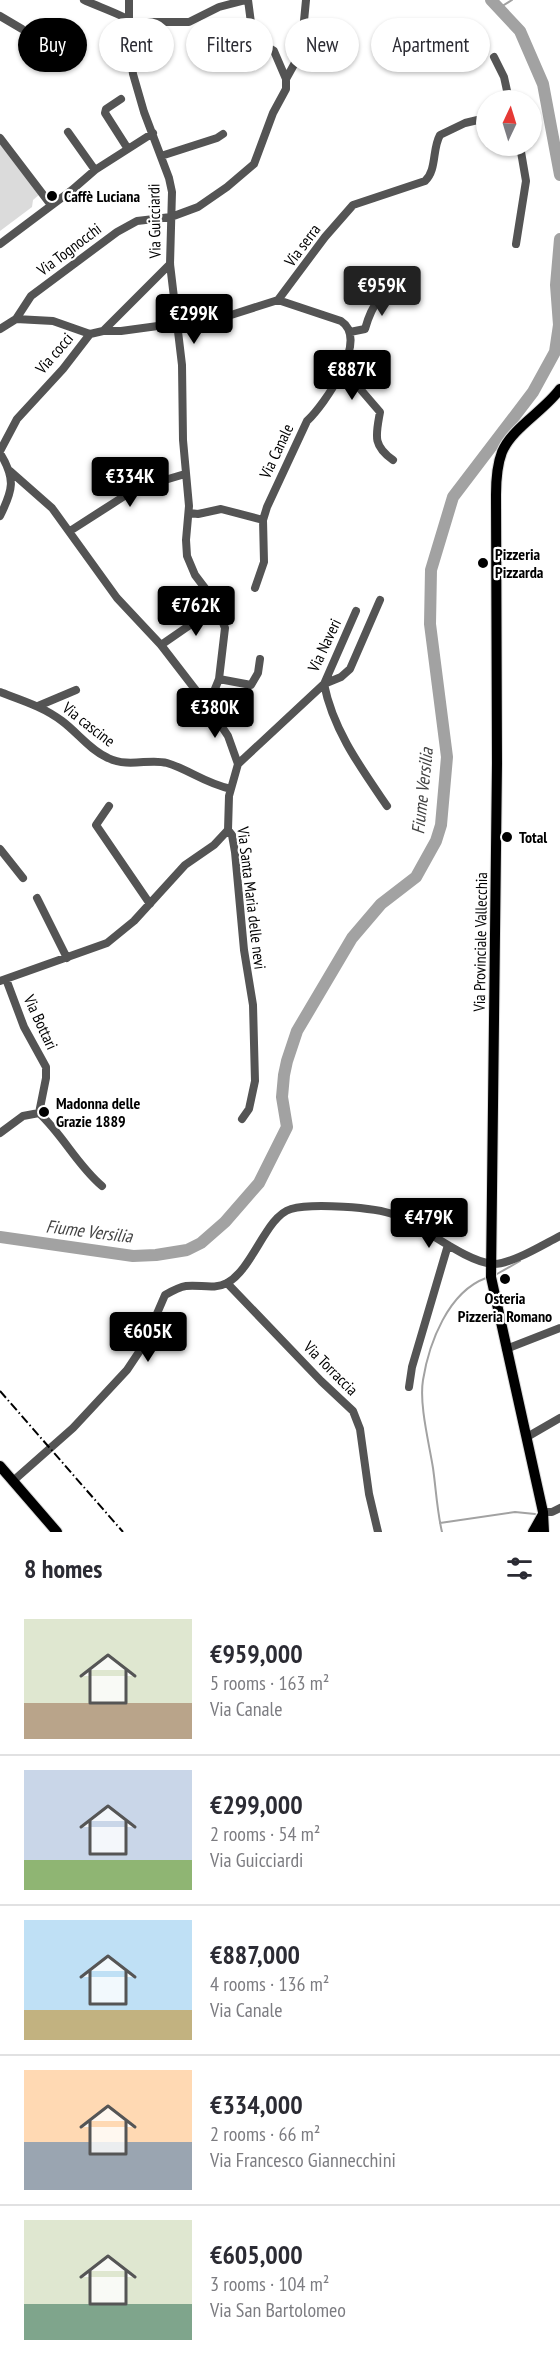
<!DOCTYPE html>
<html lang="en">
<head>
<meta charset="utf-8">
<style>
  body { margin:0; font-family:"PT Sans Narrow",sans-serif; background:#f2f2f3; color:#2b2b33; height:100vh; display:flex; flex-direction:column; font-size:22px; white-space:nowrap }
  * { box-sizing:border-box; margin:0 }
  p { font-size:20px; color:#7c7c81 }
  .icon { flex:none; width:33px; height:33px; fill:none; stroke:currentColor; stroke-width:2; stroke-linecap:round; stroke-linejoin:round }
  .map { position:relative; height:1532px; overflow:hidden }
  .panel { display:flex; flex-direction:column; background:#fff; flex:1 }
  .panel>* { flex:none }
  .guide { position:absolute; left:18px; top:18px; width:525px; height:54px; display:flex; gap:12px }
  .needle { width:39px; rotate:4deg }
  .controls { position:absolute; left:476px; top:90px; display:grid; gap:12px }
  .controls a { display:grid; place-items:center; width:66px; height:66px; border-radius:50%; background:#fff; box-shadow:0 2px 4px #0004; font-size:30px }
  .price { position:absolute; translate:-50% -51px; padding:0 14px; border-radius:6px; background:#000; color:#fff; font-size:20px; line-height:39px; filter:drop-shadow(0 2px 3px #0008) }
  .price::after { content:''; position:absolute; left:50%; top:36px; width:18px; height:14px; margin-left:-9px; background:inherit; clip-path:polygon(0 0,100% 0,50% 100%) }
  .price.current { background:#222; color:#fff }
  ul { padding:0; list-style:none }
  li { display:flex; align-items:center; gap:18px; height:150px; padding:0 24px }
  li+li { border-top:2px solid #e1e1e2 }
  li span { display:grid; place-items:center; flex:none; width:168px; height:120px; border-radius:0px; color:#555 }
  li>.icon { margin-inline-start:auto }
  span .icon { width:72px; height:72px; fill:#fffc; stroke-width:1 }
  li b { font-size:26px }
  h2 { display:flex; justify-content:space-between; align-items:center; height:72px; padding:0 24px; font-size:26px }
  .tag { padding:0 21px; border-radius:27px; background:#fff; box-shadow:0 2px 4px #0004; font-size:21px; line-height:54px }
  .tag.current { background:#000; color:#fff }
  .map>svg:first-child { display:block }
</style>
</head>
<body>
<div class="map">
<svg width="560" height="1532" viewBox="0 0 560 1532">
  <rect width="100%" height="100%" fill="#fff"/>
  <path fill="#dbdbdb" d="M 0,143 L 40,194 L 33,200 L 32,207 L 0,231 Z"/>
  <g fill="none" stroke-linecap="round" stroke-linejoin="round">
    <path stroke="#a2a2a2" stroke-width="2" d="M 499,8 L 512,0
      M 497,1274 L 520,1261
      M 440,1523 L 515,1512 L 535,1514
      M 442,1532 C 437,1511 436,1489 433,1468 C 429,1443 419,1404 423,1380 C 429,1343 448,1292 486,1278"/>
    <path stroke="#a2a2a2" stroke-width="12" d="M 491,0 L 520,31 L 543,84 L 560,175
      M 0,1237 L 133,1256 L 156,1255 L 187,1250 L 201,1243 L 225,1222 L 259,1183 L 287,1127 L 282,1097 L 284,1075 L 287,1061 L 297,1031 L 352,938 L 381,904 L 416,877 L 436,841 L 441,825 L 447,757 L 430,624 L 431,570 L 453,497 L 533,392 L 555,352 L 559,325 L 556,285 L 560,239"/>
    <g stroke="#dbdbdb" stroke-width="12">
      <path id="major" d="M 0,1466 L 57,1532
        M 533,1532 L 542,1516
        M 544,1532 L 543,1512 L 491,1277 L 497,763 L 496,495 C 496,481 497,465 502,452 C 512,428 544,411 560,389"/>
    </g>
    <path stroke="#545454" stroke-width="8" d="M 84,0 C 94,5 128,17 132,22 L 189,22 L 219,7 L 246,0
      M 129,0 L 129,43 L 133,74 L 144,112 L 169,178 L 172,192 L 170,264 L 182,365 L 183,440 L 189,506 L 186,540 L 187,556 L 195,575 L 214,600 L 225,628 L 219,679 L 208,706
      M 248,0 L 253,38 L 274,51 L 286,79
      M 0,16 L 22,29
      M 494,57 L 504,77 L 509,100
      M 121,99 L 106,109 L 105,113 L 128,149
      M 68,132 L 95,170
      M 0,138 L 51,205
      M 161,156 L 217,138 L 223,134
      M 0,244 L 72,190 L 95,170 L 153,133
      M 516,244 L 526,181 L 520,146
      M 16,319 L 53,321 L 90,334
      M 0,329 L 16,319 L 31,296 L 117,232 L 137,221 L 171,217 L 198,207 L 227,187 L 254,164 L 273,113 L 286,89 L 286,79 L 301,52 L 306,0
      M 103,331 L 121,331 L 202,320 L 231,315 L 278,300 L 325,237 L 353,205 L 425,181 C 437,170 432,149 440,135 L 465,123 L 486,118
      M 350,332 L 365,329 C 373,300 383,293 406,276
      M 343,369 L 380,412 C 376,435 372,445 393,460
      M 0,451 L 17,419 L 63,369 L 90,334 L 103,331 L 170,264
      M 0,453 C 16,479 13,490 0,516
      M 10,471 L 52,508 L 117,598 L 161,645 L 208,706 L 228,736 L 238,764 L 229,796 L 228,830 L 232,835 L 235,852 L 244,950 L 253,1005 L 255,1081 L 249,1109 L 242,1119
      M 189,513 L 198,514 L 221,509 L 263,520
      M 70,531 L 126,495 L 148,485 L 185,474
      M 255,588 L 264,562 L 263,520 L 267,507 L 307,421 C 324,405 370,340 341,321 L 278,300
      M 380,600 L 350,669 L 341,677 L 324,684 C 333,730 361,768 387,806
      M 161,645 L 216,607
      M 219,679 L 251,685 L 258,673 L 260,659
      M 0,692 C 21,700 44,707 62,721 C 78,733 90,750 108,758 C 129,768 150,758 167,763 C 190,770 204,783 231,789
      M 38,706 L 76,690
      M 238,764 L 324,684 L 356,611
      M 109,806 L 96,825 L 150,904
      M 0,849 L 23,878
      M 37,898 L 67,958
      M 0,981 L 107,943 L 134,921 L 185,865 L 214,845 L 228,830
      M 39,1113 C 63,1135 77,1165 102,1186
      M 0,1133 L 23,1116 L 39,1113 L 46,1078 L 46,1067 L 24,1027 L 6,979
      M 227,1283 L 321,1381 L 353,1411 L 360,1429 L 369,1494 L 378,1532
      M 506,1349 L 560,1328
      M 409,1387 L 412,1367 L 448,1245
      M 527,1437 L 560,1418
      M 13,1481 L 73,1428 L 127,1370 L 143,1346 L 165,1295 C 172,1291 179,1287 186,1286 C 199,1284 214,1290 227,1283 C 253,1269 266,1216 291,1209 C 312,1203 375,1207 395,1215 C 422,1225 465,1262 493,1264 C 510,1265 544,1244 560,1236
      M 543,1512 L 552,1512 L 560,1508"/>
    <use href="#major" stroke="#000" stroke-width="10"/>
    <path stroke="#000" stroke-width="2" stroke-dasharray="9 3 1.5 3" stroke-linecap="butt" d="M 0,1391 L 123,1532"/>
  </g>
  <g fill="#000" stroke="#fff" stroke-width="2">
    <circle cx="52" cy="196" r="6"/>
    <circle cx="483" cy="563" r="6"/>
    <circle cx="507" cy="837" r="6"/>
    <circle cx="44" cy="1112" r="6"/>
    <circle cx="505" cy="1279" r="6"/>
  </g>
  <g text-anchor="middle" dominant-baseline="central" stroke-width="4.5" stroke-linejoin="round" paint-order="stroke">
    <g font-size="16" font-weight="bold" fill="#000" stroke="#fff" text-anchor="start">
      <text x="64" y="196">Caffè Luciana</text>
      <text x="495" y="554">Pizzeria<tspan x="495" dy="18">Pizzarda</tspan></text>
      <text x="519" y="837">Total</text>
      <text x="56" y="1103">Madonna delle<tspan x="56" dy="18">Grazie 1889</tspan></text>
      <text x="505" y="1298" text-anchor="middle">Osteria<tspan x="505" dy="18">Pizzeria Romano</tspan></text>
    </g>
    <g font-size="16" fill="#000" stroke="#fff">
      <text transform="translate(154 221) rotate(-91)">Via Guicciardi</text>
      <text transform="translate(302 245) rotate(-53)">Via serra</text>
      <text transform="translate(69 249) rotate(-37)">Via Tognocchi</text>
      <text transform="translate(54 353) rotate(-49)">Via cocci</text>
      <text transform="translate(276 451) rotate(-65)">Via Canale</text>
      <text transform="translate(324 645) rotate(-65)">Via Naveri</text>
      <text transform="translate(89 724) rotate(38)">Via cascine</text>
      <text transform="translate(252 898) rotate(83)">Via Santa Maria delle nevi</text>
      <text transform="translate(480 942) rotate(-89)">Via Provinciale Vallecchia</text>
      <text transform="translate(41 1022) rotate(65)">Via Bottari</text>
      <text transform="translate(331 1368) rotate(45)">Via Torraccia</text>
    </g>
    <g font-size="18" font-style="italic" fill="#434343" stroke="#fff">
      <text transform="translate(422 791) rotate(-84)">Fiume Versilia</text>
      <text transform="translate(89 1231) rotate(7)">Fiume Versilia</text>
    </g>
  </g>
</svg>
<div class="controls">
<a><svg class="needle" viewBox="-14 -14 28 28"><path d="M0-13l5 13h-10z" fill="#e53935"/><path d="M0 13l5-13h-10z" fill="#7c7c81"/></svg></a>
</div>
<b class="price current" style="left:382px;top:317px">€959K</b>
<b class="price" style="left:194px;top:345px">€299K</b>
<b class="price" style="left:352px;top:401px">€887K</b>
<b class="price" style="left:130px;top:508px">€334K</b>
<b class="price" style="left:196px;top:637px">€762K</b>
<b class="price" style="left:215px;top:739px">€380K</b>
<b class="price" style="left:429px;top:1249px">€479K</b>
<b class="price" style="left:148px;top:1363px">€605K</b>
<div class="guide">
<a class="tag current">Buy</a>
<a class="tag">Rent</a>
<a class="tag">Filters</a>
<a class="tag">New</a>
<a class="tag">Apartment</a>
</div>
</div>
<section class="panel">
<h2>8 homes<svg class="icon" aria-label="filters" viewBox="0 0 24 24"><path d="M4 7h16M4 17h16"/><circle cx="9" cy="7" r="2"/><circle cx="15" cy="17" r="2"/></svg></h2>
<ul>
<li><span style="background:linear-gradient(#dfe7d0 70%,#b9a48a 0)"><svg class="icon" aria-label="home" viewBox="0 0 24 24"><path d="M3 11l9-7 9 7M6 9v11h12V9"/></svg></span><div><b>€959,000</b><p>5 rooms · 163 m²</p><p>Via Canale</p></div></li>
<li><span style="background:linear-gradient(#c9d6e8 75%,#8fb573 0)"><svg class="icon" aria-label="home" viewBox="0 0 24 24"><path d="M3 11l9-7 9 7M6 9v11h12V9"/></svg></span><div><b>€299,000</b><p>2 rooms · 54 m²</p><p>Via Guicciardi</p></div></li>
<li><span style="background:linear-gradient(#bfe0f5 75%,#c2b280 0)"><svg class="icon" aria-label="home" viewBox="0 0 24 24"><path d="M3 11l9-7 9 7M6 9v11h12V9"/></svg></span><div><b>€887,000</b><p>4 rooms · 136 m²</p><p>Via Canale</p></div></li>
<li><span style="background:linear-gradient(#ffd9b3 60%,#9aa5b1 0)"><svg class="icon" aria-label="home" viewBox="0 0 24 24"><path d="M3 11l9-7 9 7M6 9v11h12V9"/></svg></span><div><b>€334,000</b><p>2 rooms · 66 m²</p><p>Via Francesco Giannecchini</p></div></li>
<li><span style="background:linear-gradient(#dfe7d0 70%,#7fa58c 0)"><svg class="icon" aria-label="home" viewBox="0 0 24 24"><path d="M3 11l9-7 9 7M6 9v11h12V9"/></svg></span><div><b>€605,000</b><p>3 rooms · 104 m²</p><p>Via San Bartolomeo</p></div></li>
</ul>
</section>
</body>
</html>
